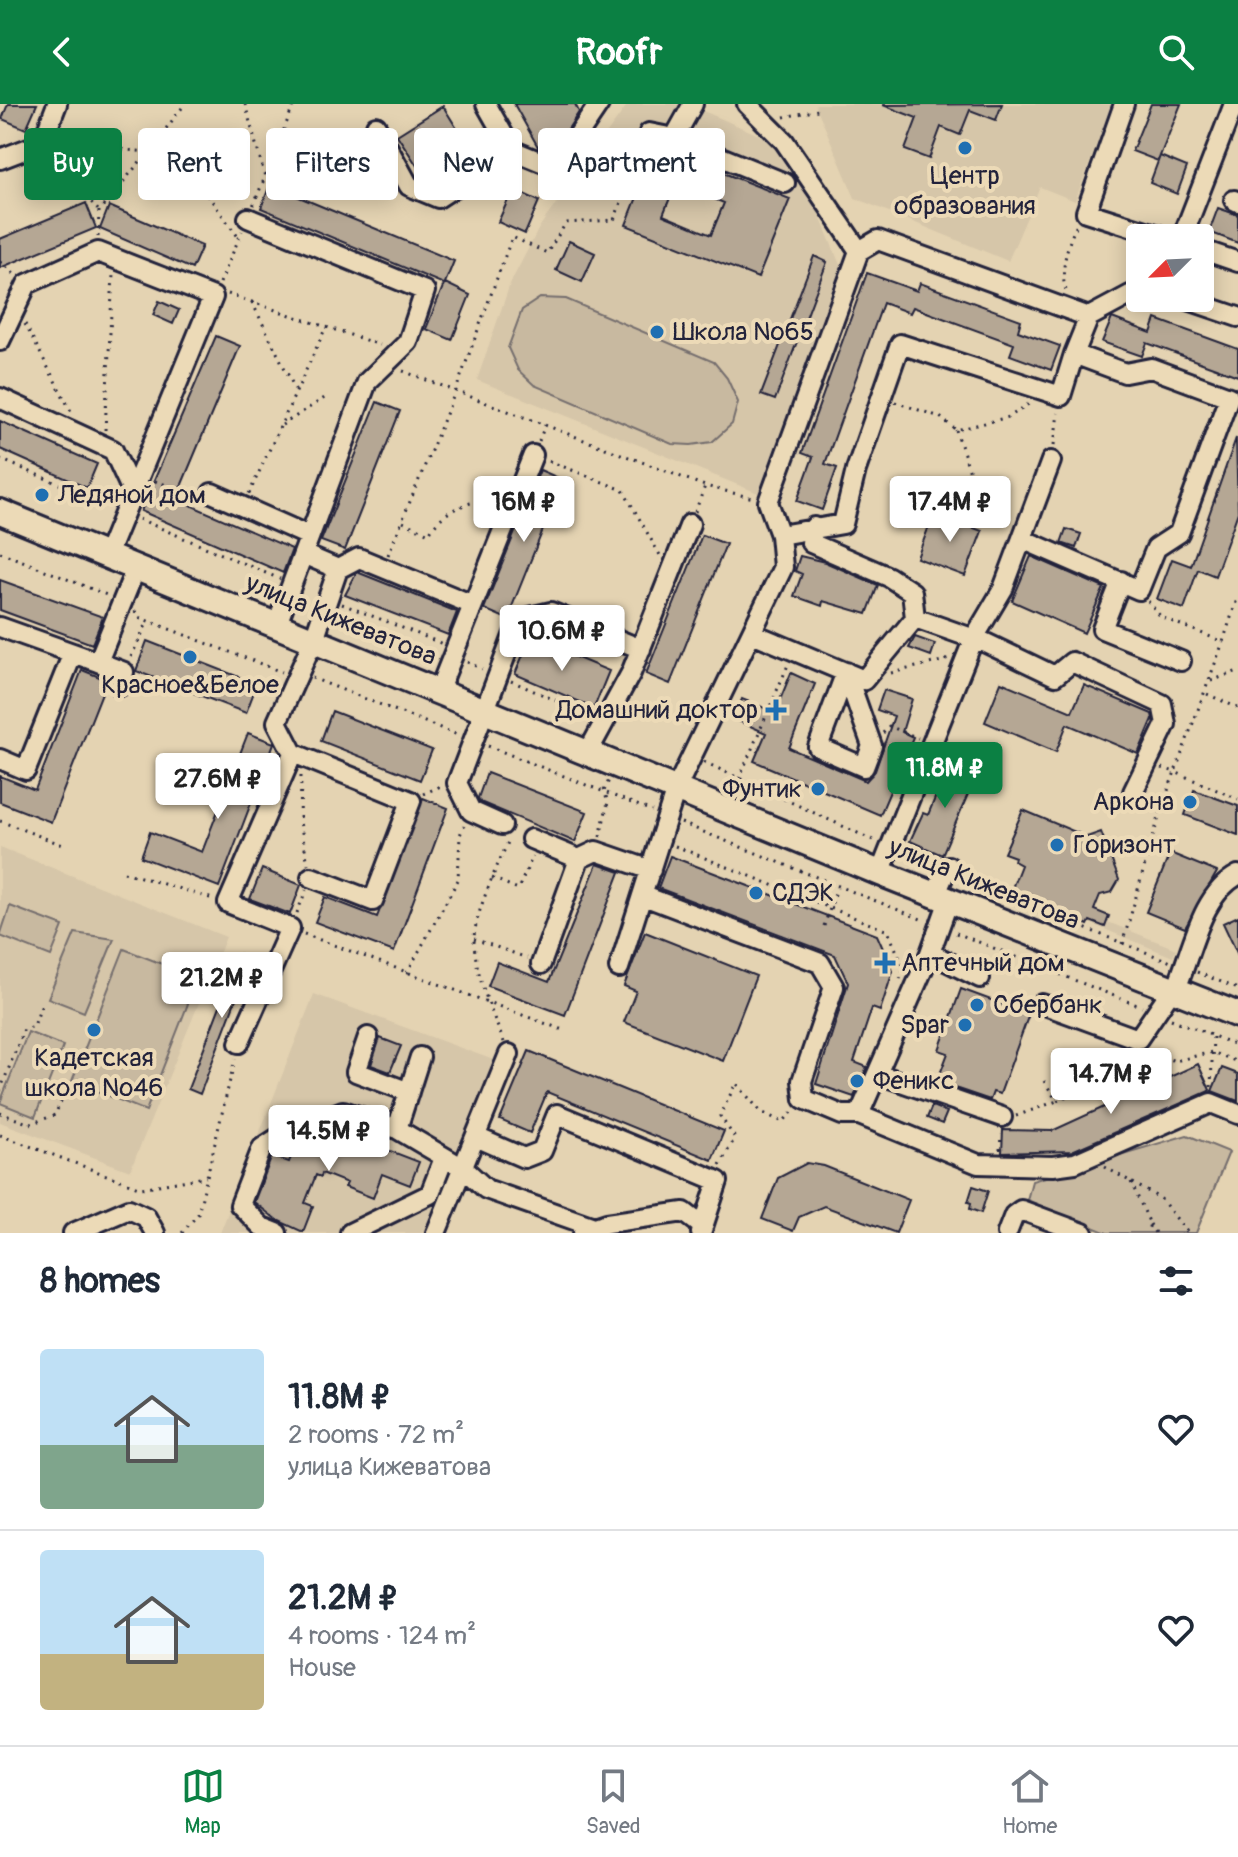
<!DOCTYPE html>
<html lang="en">
<head>
<meta charset="utf-8">
<style>
  body { margin:0; font-family:Pangolin,sans-serif; background:#f2f2f3; color:#1f2937; height:100vh; display:flex; flex-direction:column; font-size:30px; white-space:nowrap }
  * { box-sizing:border-box; margin:0 }
  p { font-size:26px; color:#747a83 }
  .icon { flex:none; width:44px; height:44px; fill:none; stroke:currentColor; stroke-width:2; stroke-linecap:round; stroke-linejoin:round }
  .map { position:relative; height:1129px; overflow:hidden }
  .details { display:flex; flex-direction:column; background:#fff; flex:1 }
  .details>* { flex:none }
  .top-card { position:absolute; left:24px; top:24px; width:800px; height:72px; display:flex; gap:16px }
  .needle { width:52px; rotate:246deg }
  .buttons { position:absolute; left:1126px; top:120px; display:grid; gap:16px }
  .buttons a { display:grid; place-items:center; width:88px; height:88px; border-radius:8px; background:#fff; box-shadow:0 4px 20px #0003; font-size:40px }
  .price { position:absolute; translate:-50% -68px; padding:0 18px; border-radius:8px; background:#fff; color:#222; font-size:26px; line-height:52px; filter:drop-shadow(0 2px 4px #0008) }
  .price::after { content:''; position:absolute; left:50%; top:48px; width:24px; height:18px; margin-left:-12px; background:inherit; clip-path:polygon(0 0,100% 0,50% 100%) }
  .price.selected { background:#0b8043; color:#fff }
  ul { padding:0; list-style:none }
  li { display:flex; align-items:center; gap:24px; height:200px; padding:0 40px }
  li+li { border-top:2px solid #e0e1e3 }
  li span { display:grid; place-items:center; flex:none; width:224px; height:160px; border-radius:8px; color:#555 }
  li>.icon { margin-inline-start:auto }
  span .icon { width:96px; height:96px; fill:#fffc; stroke-width:1 }
  li b { font-size:34px }
  h2 { display:flex; justify-content:space-between; align-items:center; height:96px; padding:0 40px; font-size:34px }
  .chip { padding:0 28px; border-radius:8px; background:#fff; box-shadow:0 4px 20px #0003; font-size:28px; line-height:72px }
  .chip.selected { background:#0b8043; color:#fff }
  header { display:flex; justify-content:space-between; align-items:center; height:104px; padding:0 40px; background:#0b8043; color:#fff; font-size:36px; font-weight:700 }
  .menu { display:flex; justify-content:space-around; align-items:center; height:112px; border-top:2px solid #e0e1e3; background:#fff; font-size:22px; color:#747a83 }
  .menu a { display:grid; justify-items:center; gap:4px }
  .menu .selected { color:#0b8043 }
  .map>svg:first-child { display:block }
</style>
</head>
<body>
<header><svg class="icon" aria-label="back" viewBox="0 0 24 24"><path d="M15 5l-7 7 7 7"/></svg>Roofr<svg class="icon" aria-label="search" viewBox="0 0 24 24"><circle cx="10" cy="10" r="6"/><path d="M15 15l6 6"/></svg></header>
<div class="map">
<svg width="1238" height="1129" viewBox="0 0 1238 1129">
  <rect width="100%" height="100%" fill="#e4d3b2"/>
  <filter id="ink" filterUnits="userSpaceOnUse"><feTurbulence type="fractalNoise" baseFrequency=".0125" numOctaves="2"/><feDisplacementMap in="SourceGraphic" scale="16" xChannelSelector="R" yChannelSelector="G"/><feConvolveMatrix kernelMatrix="1 2 1 2 8 2 1 2 1" color-interpolation-filters="sRGB"/></filter>
  <g filter="url(#ink)">
    <path fill="#d6c6a9" d="M 628,0 L 687,0 L 780,40 L 816,103 L 843,168 L 763,391 L 477,276 L 510,180 L 540,122 Z
      M 815,0 L 1112,0 L 1075,97 L 1040,83 L 1008,157 L 855,94 Z
      M 0,743 L 226,833 L 130,1067 L 0,1018 Z
      M 1075,805 L 1176,845 L 1173,853 L 1072,812 Z
      M 314,890 L 499,958 L 425,1129 L 220,1129 Z"/>
    <path fill="#c8b9a0" stroke="#756e6e" stroke-width="2" d="M 540,194 L 566,195 L 714,258 L 727,274 L 738,298 L 732,320 L 712,338 L 691,341 L 672,340 L 534,281 L 518,266 L 508,244 L 522,206 Z
      M 10,802 L 63,822 L 51,852 L 0,832 Z
      M 75,829 L 114,835 L 84,908 L 48,894 Z
      M 124,845 L 198,874 L 146,1007 L 72,977 Z
      M 28,928 L 63,942 L 35,1013 L 0,999 Z
      M 1187,1031 L 1229,1048 L 1196,1129 L 1107,1129 L 1027,1096 L 1032,1077 Z"/>
    <path fill="#b5a794" stroke="#22223b" stroke-width="2" fill-rule="evenodd" d="M 8,0 L 37,0 L 26,25 L 2,15 Z
      M 514,0 L 575,0 L 579,8 L 566,28 L 538,43 Z
      M 1002,0 L 996,16 L 970,6 L 960,31 L 941,23 L 929,55 L 905,46 L 917,14 L 883,1 Z
      M 1151,0 L 1181,0 L 1158,57 L 1132,47 Z
      M 443,2 L 472,49 L 427,77 L 397,31 Z
      M 657,43 L 790,95 L 758,174 L 626,121 ZM 676,79 L 724,99 L 711,131 L 663,111 Z
      M 1160,52 L 1187,63 L 1177,90 L 1150,79 Z
      M 270,81 L 454,157 L 445,179 L 470,191 L 452,236 L 426,225 L 444,180 L 261,104 Z
      M 513,85 L 539,97 L 525,130 L 498,118 Z
      M 86,99 L 96,124 L 0,164 L 0,135 Z
      M 109,102 L 202,142 L 192,165 L 100,125 Z
      M 1218,104 L 1238,111 L 1238,139 L 1209,128 Z
      M 569,137 L 595,149 L 582,178 L 556,166 Z
      M 814,152 L 827,158 L 775,296 L 761,291 Z
      M 867,169 L 917,187 L 920,179 L 1021,216 L 1018,227 L 1060,242 L 1051,266 L 1010,251 L 1014,240 L 913,203 L 910,209 L 883,199 L 825,360 L 837,364 L 822,406 L 797,397 L 813,353 L 802,349 Z
      M 159,197 L 179,206 L 173,220 L 153,211 Z
      M 1112,214 L 1151,229 L 1156,215 L 1238,245 L 1238,272 L 1147,239 L 1142,252 L 1102,238 Z
      M 216,232 L 240,242 L 177,392 L 191,398 L 190,401 L 292,445 L 283,469 L 141,407 Z
      M 377,298 L 400,307 L 345,446 L 321,437 Z
      M 0,317 L 97,360 L 87,384 L 0,345 Z
      M 1236,334 L 1238,408 L 1215,472 L 1198,465 L 1184,505 L 1157,495 L 1172,455 L 1191,462 Z
      M 540,366 L 563,376 L 507,515 L 484,505 Z
      M 934,409 L 982,427 L 965,472 L 917,454 Z
      M 1066,425 L 1081,430 L 1076,444 L 1061,439 Z
      M 702,431 L 726,440 L 670,580 L 646,570 Z
      M 800,452 L 825,458 L 878,481 L 867,510 L 823,497 L 822,502 L 794,492 L 802,470 L 795,467 Z
      M 1031,452 L 1104,484 L 1084,529 L 1012,497 Z
      M 357,468 L 457,508 L 448,531 L 345,491 Z
      M 0,476 L 103,513 L 92,540 L 0,506 Z
      M 915,533 L 935,540 L 931,552 L 909,544 Z
      M 530,534 L 609,567 L 594,604 L 515,570 Z
      M 147,537 L 257,580 L 246,609 L 136,567 Z
      M 82,566 L 107,576 L 51,718 L 0,698 L 0,672 L 35,686 Z
      M 791,569 L 815,580 L 789,644 L 866,677 L 875,667 L 894,612 L 877,606 L 884,586 L 912,595 L 902,628 L 913,633 L 880,711 L 754,657 L 766,629 L 734,615 L 742,595 L 775,608 Z
      M 1001,578 L 1072,608 L 1084,581 L 1152,610 L 1153,615 L 1138,650 L 1067,620 L 1056,648 L 985,618 Z
      M 332,607 L 432,646 L 420,676 L 321,637 Z
      M 248,629 L 274,639 L 219,783 L 141,753 L 150,728 L 202,748 Z
      M 950,658 L 977,669 L 942,751 L 910,737 L 923,709 L 928,711 Z
      M 487,669 L 587,708 L 575,738 L 480,698 L 478,694 Z
      M 1194,686 L 1238,702 L 1238,731 L 1185,711 Z
      M 423,694 L 448,704 L 394,848 L 315,818 L 325,793 L 377,813 Z
      M 1023,706 L 1087,733 L 1101,728 L 1119,776 L 1112,788 L 1100,791 L 1094,806 L 1109,812 L 1105,823 L 1090,817 L 1088,821 L 1057,808 L 1054,815 L 1007,797 L 1021,761 L 1014,757 L 1015,753 L 1004,749 Z
      M 1170,749 L 1217,768 L 1185,824 L 1146,808 Z
      M 670,752 L 877,831 L 893,867 L 880,907 L 872,904 L 854,958 L 867,963 L 854,993 L 816,980 L 848,879 L 835,851 L 658,784 Z
      M 597,760 L 620,768 L 565,911 L 488,882 L 497,858 L 549,878 Z
      M 262,765 L 301,781 L 290,810 L 250,795 Z
      M 1238,812 L 1238,851 L 1223,819 Z
      M 645,828 L 756,872 L 723,957 L 624,918 L 636,887 L 624,882 Z
      M 240,850 L 259,857 L 253,874 L 245,871 L 200,990 L 188,985 Z
      M 961,885 L 1029,910 L 1000,990 L 993,988 L 990,996 L 937,978 L 948,949 L 939,946 Z
      M 380,934 L 401,942 L 390,968 L 371,961 Z
      M 529,947 L 724,1027 L 712,1056 L 547,988 L 530,1029 L 500,1016 Z
      M 1198,960 L 1210,986 L 1207,988 L 1072,1047 L 1002,1049 L 1003,1026 L 1052,1027 Z
      M 1222,964 L 1238,970 L 1238,997 L 1212,987 Z
      M 932,1002 L 947,1008 L 942,1020 L 927,1014 Z
      M 342,1020 L 388,1039 L 385,1045 L 419,1058 L 410,1081 L 382,1070 L 373,1094 L 345,1083 L 347,1079 L 322,1069 L 321,1073 L 316,1071 L 305,1099 L 313,1102 L 303,1128 L 277,1116 L 254,1098 L 272,1052 L 289,1058 L 297,1038 L 309,1033 L 332,1042 Z
      M 807,1059 L 824,1062 L 909,1096 L 896,1129 L 824,1102 L 799,1113 L 793,1127 L 762,1115 L 778,1074 Z
      M 973,1082 L 988,1087 L 981,1109 L 970,1105 L 971,1099 L 968,1098 Z"/>
    <g fill="none" stroke-linecap="round" stroke-linejoin="round">
      <g stroke="#22223b" stroke-width="24">
        <path id="minor" d="M 486,0 L 512,46 L 556,64 L 599,0
          M 747,0 L 784,37 L 859,147
          M 1124,0 L 1086,108 L 1168,134
          M 376,22 L 409,82 L 438,94 L 512,46
          M 649,29 L 674,34 L 693,0
          M 674,34 L 785,79
          M 0,55 L 42,39 L 57,0
          M 1234,96 L 1238,98
          M 248,114 L 425,187 L 408,238 L 367,278 L 277,520
          M 1182,134 L 1234,0
          M 1200,145 L 1238,158
          M 1182,194 L 1238,213
          M 0,237 L 27,180 L 98,148 L 213,193 L 107,451
          M 0,294 L 113,346 L 132,387
          M 212,389 L 309,432
          M 814,423 L 811,439 L 889,473 L 912,488 L 915,514
          M 780,431 L 843,420 L 856,366 L 900,240 L 1061,292 L 1074,250
          M 1022,435 L 1139,486 L 1156,444 L 1179,429 L 1229,293 L 1151,264 L 1125,269 L 1074,250 L 1089,213
          M 303,450 L 338,465
          M 1121,477 L 1102,525 L 1181,557
          M 0,523 L 98,558 L 136,464
          M 752,529 L 864,576 L 915,514 L 986,539 L 1055,572 L 1072,558 L 1162,600 L 1166,620 L 1133,688
          M 98,558 L 124,568 L 120,582
          M 846,568 L 872,642 L 864,663 L 818,643 Z
          M 439,586 L 533,351
          M 588,648 L 631,569 L 690,420
          M 0,655 L 26,666 L 73,549
          M 502,721 L 471,707 L 457,679 L 515,527 L 530,513 L 551,508 L 641,545
          M 531,735 L 579,755 L 596,747 L 651,766
          M 880,769 L 974,534 L 1003,485 L 1051,357
          M 311,773 L 373,797 L 411,697 L 293,649 L 277,618 L 314,535 L 338,465 L 359,454 L 473,501
          M 936,790 L 948,762
          M 644,792 L 820,859 L 834,883 L 802,977 L 804,995 L 842,1011 L 859,1011 L 930,849
          M 949,796 L 930,849 L 980,874
          M 541,860 L 579,755
          M 619,864 L 676,685 L 783,463 L 780,431 L 768,398 L 859,147 L 878,136 L 1089,213 L 1130,191 L 1140,190
          M 1175,887 C 1192,849 1200,791 1238,771
          M 1042,900 L 1138,935 L 1172,885
          M 368,933 L 356,968 L 409,988
          M 239,939 L 290,824 L 228,799 L 293,649
          M 878,970 L 1002,1013
          M 859,1011 L 978,1060 L 1053,1062 L 1075,1059 L 1211,999 L 1238,1010
          M 397,1025 L 420,953
          M 476,1033 L 524,1054 L 542,1047 L 557,1010 L 718,1077 L 701,1129
          M 583,1127 L 607,1119 L 684,1108 L 701,1121
          M 73,1129 L 129,1105 L 146,1113 L 155,1129
          M 277,1129 L 262,1123 L 240,1101 L 262,1044 L 282,1031 L 343,1007 L 397,1025 L 463,1064 L 486,1085 L 594,1123
          M 350,1129 L 430,1090 L 444,1054
          M 436,1129 L 509,950
          M 1007,1129 L 1014,1111 L 1021,1106 L 1083,1129"/>
      </g>
      <g stroke="#22223b" stroke-width="30">
        <path id="major" d="M 0,408 L 880,769 L 1238,911"/>
      </g>
      <path stroke="#22223b" stroke-width="3" stroke-dasharray="2 6" stroke-linecap="butt" d="M 245,0 L 265,73 L 253,102
        M 784,13 L 818,6
        M 58,40 L 148,48 L 185,0
        M 64,41 L 85,91 L 99,107
        M 266,71 L 294,0
        M 98,133 L 99,107 L 148,48 L 209,93 L 239,134
        M 0,158 L 14,170
        M 220,179 L 242,127
        M 1066,186 C 1059,170 1068,136 1077,121
        M 228,190 L 380,241
        M 252,198 L 296,287
        M 25,220 L 72,309
        M 403,267 L 705,382 L 753,394
        M 895,298 L 940,313 L 956,326 L 1009,313 L 1030,299
        M 282,321 L 326,293
        M 105,326 L 113,170
        M 956,326 L 972,374
        M 539,337 L 545,321
        M 1054,341 L 1058,309
        M 0,355 L 111,402
        M 549,357 L 623,386 L 661,453
        M 155,377 L 196,391
        M 249,390 L 326,223
        M 92,392 L 116,389
        M 695,408 L 705,382
        M 139,415 L 280,475
        M 403,418 L 429,430 C 442,404 473,396 501,394
        M 0,448 L 109,492
        M 388,451 L 456,286 L 512,133 L 547,149 L 566,119 L 614,116 L 643,44
        M 1148,497 L 1161,513 L 1223,538 L 1238,492
        M 342,500 L 443,540
        M 135,507 L 138,513 L 282,568
        M 131,553 L 148,517
        M 467,558 L 482,565
        M 891,569 L 950,555
        M 312,574 L 458,631
        M 511,577 L 592,612
        M 1211,577 L 1238,567
        M 1207,590 L 1238,604
        M 883,629 L 889,622 L 918,634
        M 488,642 L 652,707
        M 704,658 L 875,737
        M 1162,664 L 1175,668 L 1223,538
        M 301,672 L 300,718 L 308,760
        M 739,675 L 788,561
        M 423,690 L 441,682
        M 0,717 L 63,741
        M 681,719 L 926,817
        M 600,733 L 608,698 L 604,687 L 609,676
        M 675,742 L 888,827 L 904,864 L 900,875
        M 904,750 L 930,763
        M 124,768 L 213,795
        M 492,774 L 518,785 L 533,752
        M 959,775 L 1171,858
        M 297,809 L 306,786
        M 824,822 L 837,784
        M 956,829 L 1142,903
        M 304,830 L 563,926
        M 474,835 L 527,854
        M 1122,840 C 1140,783 1153,724 1175,668 L 1238,695
        M 1197,868 L 1238,885
        M 407,869 L 458,776 L 460,731 L 464,722
        M 1171,915 L 1238,942
        M 504,938 C 491,907 475,870 474,836 C 474,811 498,760 509,736
        M 1148,947 L 1175,957 L 1212,948 L 1238,958
        M 1044,977 L 1057,997 L 1130,959 L 1135,951
        M 1211,983 L 1213,932
        M 0,987 L 24,925 L 34,922 L 42,899
        M 0,1009 L 30,1020 L 55,1011 L 67,983
        M 1016,1012 L 1057,997
        M 0,1031 L 141,1084 L 206,1073
        M 1000,1046 L 1001,1030
        M 720,1061 L 735,1034 L 720,1012 L 736,979 L 761,1008 L 783,1018 L 795,1005
        M 1105,1063 L 1161,1095 L 1188,1129
        M 1131,1078 L 1150,1120 L 1147,1129
        M 1150,1120 L 1155,1129
        M 182,1129 L 198,1110 L 235,955"/>
      <use href="#minor" stroke="#ecdab7" stroke-width="18"/>
      <use href="#major" stroke="#ecdab7" stroke-width="24"/>
    </g>
  </g>
  <g fill="#1f6fb2" stroke="#ecdab7" stroke-width="3">
    <circle cx="965" cy="44" r="8"/>
    <circle cx="657" cy="228" r="8"/>
    <circle cx="42" cy="391" r="8"/>
    <circle cx="190" cy="553" r="8"/>
    <path d="M772 594h8v8h8v8h-8v8h-8v-8h-8v-8h8z"/>
    <circle cx="818" cy="685" r="8"/>
    <circle cx="1190" cy="698" r="8"/>
    <circle cx="1057" cy="741" r="8"/>
    <circle cx="756" cy="789" r="8"/>
    <path d="M881 847h8v8h8v8h-8v8h-8v-8h-8v-8h8z"/>
    <circle cx="977" cy="901" r="8"/>
    <circle cx="965" cy="921" r="8"/>
    <circle cx="94" cy="926" r="8"/>
    <circle cx="857" cy="977" r="8"/>
  </g>
  <g text-anchor="middle" dominant-baseline="central" stroke-width="8" stroke-linejoin="round" paint-order="stroke">
    <g font-size="26" fill="#22223b" stroke="#ecdab7" text-anchor="start">
      <text x="965" y="72" text-anchor="middle">Центр<tspan x="965" dy="30">образования</tspan></text>
      <text x="673" y="228">Школа №65</text>
      <text x="58" y="391">Ледяной дом</text>
      <text x="190" y="581" text-anchor="middle">Красное&amp;Белое</text>
      <text x="758" y="606" text-anchor="end">Домашний доктор</text>
      <text x="802" y="685" text-anchor="end">Фунтик</text>
      <text x="1174" y="698" text-anchor="end">Аркона</text>
      <text x="1073" y="741">Горизонт</text>
      <text x="772" y="789">СДЭК</text>
      <text x="901" y="859">Аптечный дом</text>
      <text x="993" y="901">Сбербанк</text>
      <text x="949" y="921" text-anchor="end">Spar</text>
      <text x="94" y="954" text-anchor="middle">Кадетская<tspan x="94" dy="30">школа №46</tspan></text>
      <text x="873" y="977">Феникс</text>
    </g>
    <g font-size="26" fill="#22223b" stroke="#ecdab7">
      <text transform="translate(341 516) rotate(22)">улица Кижеватова</text>
      <text transform="translate(984 780) rotate(22)">улица Кижеватова</text>
    </g>
  </g>
</svg>
<div class="buttons">
<a><svg class="needle" viewBox="-14 -14 28 28"><path d="M0-13l5 13h-10z" fill="#e53935"/><path d="M0 13l5-13h-10z" fill="#747a83"/></svg></a>
</div>
<b class="price" style="left:524px;top:440px">16M ₽</b>
<b class="price" style="left:950px;top:440px">17.4M ₽</b>
<b class="price" style="left:562px;top:569px">10.6M ₽</b>
<b class="price selected" style="left:945px;top:706px">11.8M ₽</b>
<b class="price" style="left:218px;top:717px">27.6M ₽</b>
<b class="price" style="left:222px;top:916px">21.2M ₽</b>
<b class="price" style="left:1111px;top:1012px">14.7M ₽</b>
<b class="price" style="left:329px;top:1069px">14.5M ₽</b>
<div class="top-card">
<a class="chip selected">Buy</a>
<a class="chip">Rent</a>
<a class="chip">Filters</a>
<a class="chip">New</a>
<a class="chip">Apartment</a>
</div>
</div>
<section class="details">
<h2>8 homes<svg class="icon" aria-label="filters" viewBox="0 0 24 24"><path d="M4 7h16M4 17h16"/><circle cx="9" cy="7" r="2"/><circle cx="15" cy="17" r="2"/></svg></h2>
<ul>
<li><span style="background:linear-gradient(#bfe0f5 60%,#7fa58c 0)"><svg class="icon" aria-label="home" viewBox="0 0 24 24"><path d="M3 11l9-7 9 7M6 9v11h12V9"/></svg></span><div><b>11.8M ₽</b><p>2 rooms · 72 m²</p><p>улица Кижеватова</p></div><svg class="icon" aria-label="heart" viewBox="0 0 24 24"><path d="M12 20l-8-8c-3-5 5-10 8-4 3-6 11-1 8 4z"/></svg></li>
<li><span style="background:linear-gradient(#bfe0f5 65%,#c2b280 0)"><svg class="icon" aria-label="home" viewBox="0 0 24 24"><path d="M3 11l9-7 9 7M6 9v11h12V9"/></svg></span><div><b>21.2M ₽</b><p>4 rooms · 124 m²</p><p>House</p></div><svg class="icon" aria-label="heart" viewBox="0 0 24 24"><path d="M12 20l-8-8c-3-5 5-10 8-4 3-6 11-1 8 4z"/></svg></li>
</ul>
</section>
<nav class="menu">
<a class="selected"><svg class="icon" aria-label="map" viewBox="0 0 24 24"><path d="M3 6l6-2 6 2 6-2v14l-6 2-6-2-6 2zM9 4v14M15 6v14"/></svg>Map</a>
<a><svg class="icon" aria-label="saved" viewBox="0 0 24 24"><path d="M7 4h10v16l-5-4-5 4z"/></svg>Saved</a>
<a><svg class="icon" aria-label="home" viewBox="0 0 24 24"><path d="M3 11l9-7 9 7M6 9v11h12V9"/></svg>Home</a>
</nav>
</body>
</html>
